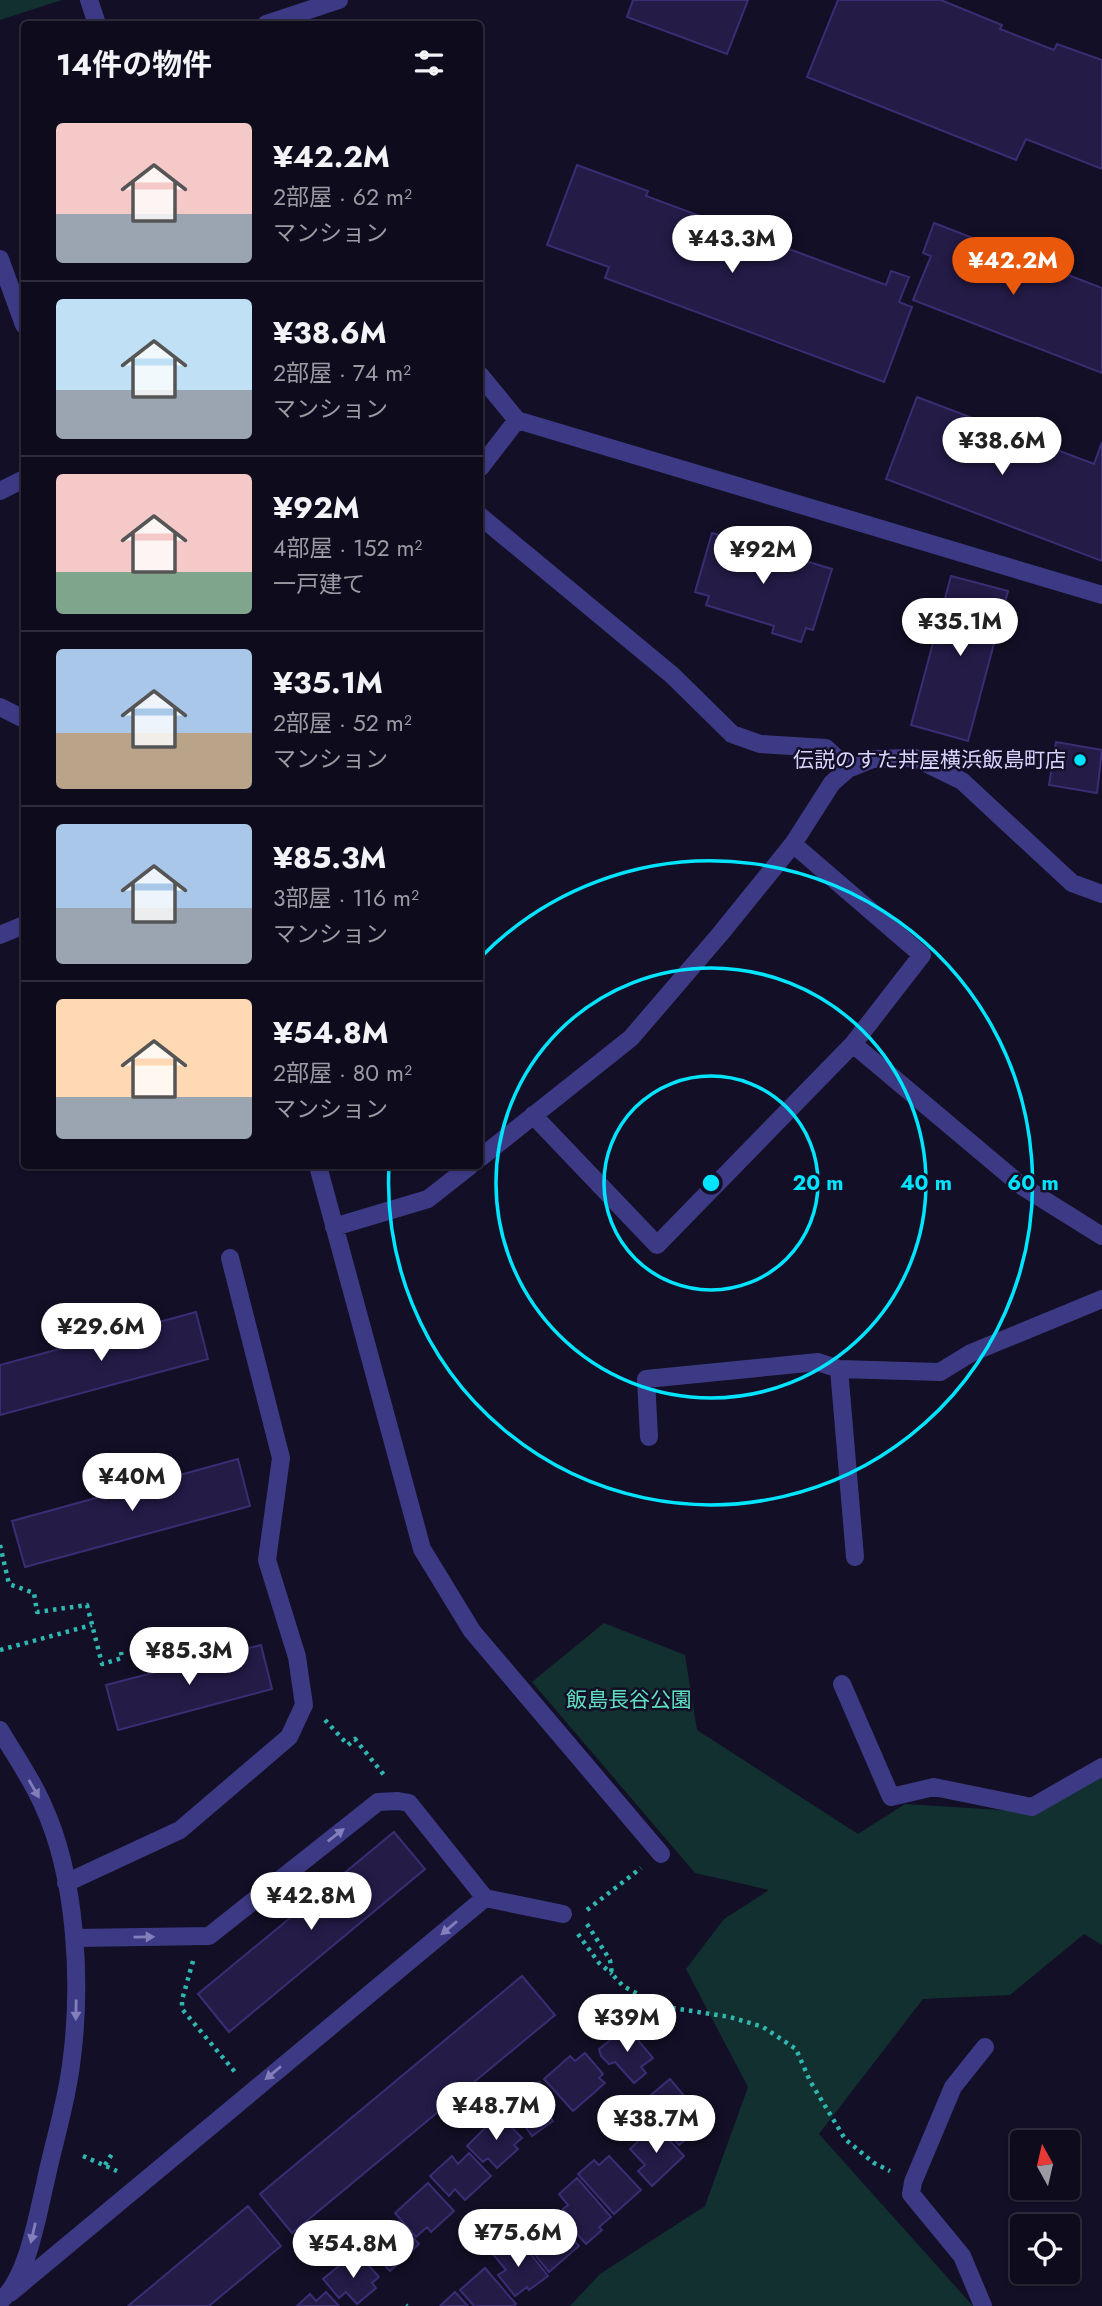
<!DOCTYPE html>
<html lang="ja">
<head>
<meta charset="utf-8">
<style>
  body { margin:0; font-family:Jost,"Noto Sans JP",sans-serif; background:#1c1929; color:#f1f3f6; height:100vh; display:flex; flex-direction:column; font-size:26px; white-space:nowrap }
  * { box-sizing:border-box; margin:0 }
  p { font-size:23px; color:#9b9ba3 }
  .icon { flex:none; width:38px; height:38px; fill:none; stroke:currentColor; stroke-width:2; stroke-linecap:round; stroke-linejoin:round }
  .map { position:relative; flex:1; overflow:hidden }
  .panel { position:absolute; left:21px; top:21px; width:462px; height:1148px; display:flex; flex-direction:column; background:#0e0b1c; border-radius:7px; box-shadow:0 2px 5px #0004,0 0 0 2px #2e2b3b }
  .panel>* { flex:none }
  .needle { width:46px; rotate:352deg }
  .controls { position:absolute; left:1010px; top:2130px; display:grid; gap:14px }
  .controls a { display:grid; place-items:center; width:70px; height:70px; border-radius:7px; background:#0e0b1c; box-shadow:0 2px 5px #0004,0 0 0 2px #2e2b3b; font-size:35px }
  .price { position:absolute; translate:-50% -60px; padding:0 16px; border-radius:24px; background:#fff; color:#222; font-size:23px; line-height:46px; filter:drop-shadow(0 2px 4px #0008) }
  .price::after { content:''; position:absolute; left:50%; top:42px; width:21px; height:16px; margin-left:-10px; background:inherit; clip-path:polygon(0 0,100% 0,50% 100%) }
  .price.active { background:#ea580c; color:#fff }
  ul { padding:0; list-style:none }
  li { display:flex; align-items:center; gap:21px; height:175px; padding:0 35px }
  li+li { border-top:2px solid #2e2b3b }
  li span { display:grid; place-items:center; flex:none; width:196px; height:140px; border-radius:7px; color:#555 }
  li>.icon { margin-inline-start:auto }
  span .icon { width:84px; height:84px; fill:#fffc; stroke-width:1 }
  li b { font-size:30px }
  h2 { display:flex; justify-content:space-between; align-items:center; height:84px; padding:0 35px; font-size:30px }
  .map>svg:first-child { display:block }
</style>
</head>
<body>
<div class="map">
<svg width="1102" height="2306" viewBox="0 0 1102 2306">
  <rect width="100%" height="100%" fill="#130f26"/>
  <path fill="#12302f" d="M 0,0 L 62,0 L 0,20 Z
    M 604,1623 L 685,1655 L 697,1730 L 858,1834 L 905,1804 L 1033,1812 L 1102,1772 L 1102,1945 L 1084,1934 L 1010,1995 L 923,1999 L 819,2134 L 973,2306 L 570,2306 L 600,2274 L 705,2206 L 748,2087 L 686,1969 L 724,1919 L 769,1890 L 695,1873 L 532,1682 Z"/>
  <path fill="#241b47" stroke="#3b2d73" stroke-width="2" d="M 633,0 L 748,0 L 727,54 L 627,17 Z
    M 838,0 L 941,0 L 1002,25 L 1000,29 L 1054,50 L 1057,44 L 1102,60 L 1102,169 L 1026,139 L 1016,160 L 807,77 Z
    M 577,165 L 648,191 L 646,196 L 886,285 L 891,271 L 909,277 L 899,302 L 912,307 L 884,382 L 605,278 L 609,267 L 547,245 Z
    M 934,223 L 1102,288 L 1102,373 L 913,300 L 931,256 L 923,253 Z
    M 917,397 L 1094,464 L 1102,442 L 1102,561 L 886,479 Z
    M 712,533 L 832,569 L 813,630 L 806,628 L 801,642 L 772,633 L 774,626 L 706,605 L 709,596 L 695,592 Z
    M 951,576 L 1008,591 L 968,741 L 911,725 Z
    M 1056,742 L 1102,750 L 1097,793 L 1049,785 Z
    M 196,1312 L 208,1359 L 0,1415 L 0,1365 Z
    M 238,1459 L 250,1506 L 25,1567 L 12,1521 Z
    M 261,1645 L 272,1689 L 118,1730 L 106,1685 Z
    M 394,1832 L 425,1869 L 229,2032 L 198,1994 Z
    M 522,1976 L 555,2015 L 292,2233 L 260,2194 Z
    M 627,2027 L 653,2058 L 641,2067 L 646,2073 L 634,2083 L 615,2062 L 609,2064 L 601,2056 L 599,2049 Z
    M 585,2053 L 603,2074 L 599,2078 L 605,2083 L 573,2111 L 544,2079 L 570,2056 L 575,2061 Z
    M 670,2079 L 706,2122 L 679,2145 L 647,2106 L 655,2100 L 651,2095 Z
    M 539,2082 L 555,2105 L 546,2112 L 553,2121 L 532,2136 L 519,2118 L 513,2123 L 502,2108 Z
    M 499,2114 L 522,2138 L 514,2145 L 518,2149 L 497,2168 L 488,2158 L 483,2162 L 467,2146 Z
    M 655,2125 L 684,2156 L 652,2186 L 638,2171 L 645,2165 L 630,2149 Z
    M 469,2153 L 491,2176 L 465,2200 L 455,2189 L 449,2196 L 430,2176 L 452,2156 L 458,2164 Z
    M 609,2156 L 641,2190 L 614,2214 L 578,2174 L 594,2160 L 599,2165 Z
    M 577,2178 L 611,2217 L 599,2227 L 602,2230 L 586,2244 L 566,2221 L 570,2217 L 563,2209 L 568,2205 L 559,2194 Z
    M 428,2183 L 454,2211 L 431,2232 L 427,2227 L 416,2237 L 395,2213 Z
    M 248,2206 L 281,2246 L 209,2306 L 128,2306 Z
    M 531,2218 L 539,2228 L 544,2223 L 550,2230 L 555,2226 L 563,2236 L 567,2232 L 579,2246 L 549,2272 L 529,2247 L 533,2245 L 519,2228 Z
    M 385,2221 L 392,2228 L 398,2221 L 419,2244 L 390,2271 L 379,2259 L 374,2264 L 358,2246 Z
    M 509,2239 L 523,2257 L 529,2252 L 548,2276 L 529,2290 L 527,2287 L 515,2296 L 498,2275 L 506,2270 L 492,2253 Z
    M 362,2258 L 379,2277 L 372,2283 L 376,2288 L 357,2304 L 346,2292 L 339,2298 L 323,2279 L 345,2261 L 350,2267 Z
    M 485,2268 L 516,2304 L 514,2306 L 474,2306 L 460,2290 Z
    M 326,2292 L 339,2306 L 297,2306 L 310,2294 L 316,2301 Z
    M 455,2292 L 468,2306 L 440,2306 Z"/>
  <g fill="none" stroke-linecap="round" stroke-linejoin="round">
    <path stroke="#2fb8b0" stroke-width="4.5" stroke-dasharray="3.5 5" stroke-linecap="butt" d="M 0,1545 L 9,1584 L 34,1593 L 37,1612 L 87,1605 L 102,1664 L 122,1658 L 121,1652
      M 0,1650 L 92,1625
      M 325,1720 L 348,1745 L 355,1739 L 384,1775
      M 587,1910 L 641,1868
      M 587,1924 L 610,1960 L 612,1974 L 623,1986 L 660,2006 L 730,2017 L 763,2027 L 796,2049 L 810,2081 L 845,2139 L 874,2163 L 890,2171
      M 578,1934 L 599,1963 L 612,1974
      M 193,1961 L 182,2000 L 182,2009 L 235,2072
      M 83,2156 L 117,2171
      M 105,2165 L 112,2154
      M 406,2305 L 407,2306"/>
    <path stroke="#3d3a85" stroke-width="18" d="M 89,0 L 97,24
      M 266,24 L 339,0
      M 0,259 L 24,325
      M 480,375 L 517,420
      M 480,468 L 517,420 L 1102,595
      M 0,491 L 24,479
      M 480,516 L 672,675 L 732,734 L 760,744 L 826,748 L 848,769
      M 0,707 L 24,719
      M 0,935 L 24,925
      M 853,1044 L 1022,1186 L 1102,1236
      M 533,1115 L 657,1245 L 853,1044 L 922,955 L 793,844
      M 480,1158 L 631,1038 L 721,933 L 793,844 L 832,783 L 848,769 L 873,759 L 915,758 L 962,781 L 1072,883 L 1102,894
      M 318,1166 L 422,1549 L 472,1631 L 661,1854
      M 334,1227 L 428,1199 L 470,1166
      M 839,1369 L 855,1557
      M 649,1437 L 646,1379 L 818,1362 L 839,1369 L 940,1372 L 971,1353 L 1102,1299
      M 842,1684 L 891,1797 L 934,1787 L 1032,1807 L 1102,1767
      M 0,1730 C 14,1754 31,1778 42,1803 C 77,1877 82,1985 71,2065 C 66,2105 53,2145 45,2184 C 37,2217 27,2280 0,2301
      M 66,1883 L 180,1830 L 289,1737 L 304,1705 L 297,1657 L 267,1560 L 281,1458 L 230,1258
      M 485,1898 L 563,1914
      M 10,2293 L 485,1898 L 409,1803 L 398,1801 L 378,1802 L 209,1936 L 76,1938
      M 983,2306 L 962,2256 L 911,2194 L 913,2182 L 953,2087 L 985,2047"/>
  </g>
  <defs><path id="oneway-solid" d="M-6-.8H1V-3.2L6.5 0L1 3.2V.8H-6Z" transform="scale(1.75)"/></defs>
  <g fill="#837fbc">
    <use href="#oneway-solid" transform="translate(34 1789) rotate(60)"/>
    <use href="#oneway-solid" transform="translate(336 1835) rotate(-38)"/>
    <use href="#oneway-solid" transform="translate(449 1928) rotate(140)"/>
    <use href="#oneway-solid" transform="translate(144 1937) rotate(-1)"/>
    <use href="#oneway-solid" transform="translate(76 2010) rotate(91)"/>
    <use href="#oneway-solid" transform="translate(273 2073) rotate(140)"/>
    <use href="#oneway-solid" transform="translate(33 2233) rotate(103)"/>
  </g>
  <g fill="none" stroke="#00e5ff" stroke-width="3.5">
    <circle cx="711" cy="1183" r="107"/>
    <circle cx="711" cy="1183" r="215"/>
    <path d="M481 957A322 322 0 1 1 389 1166"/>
  </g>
  <circle fill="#00e5ff" stroke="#130f26" stroke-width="2.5" cx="1080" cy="760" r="7"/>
  <g text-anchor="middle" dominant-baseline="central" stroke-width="5" stroke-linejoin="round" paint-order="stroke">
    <g font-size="21" fill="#d9d4ff" stroke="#130f26" text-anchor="end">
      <text x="1066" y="760">伝説のすた丼屋横浜飯島町店</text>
    </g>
    <g font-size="21" fill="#5fe0c0" stroke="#130f26">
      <text x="629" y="1700">飯島長谷公園</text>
    </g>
  </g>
  <circle cx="711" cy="1183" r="10" fill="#00e5ff" stroke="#130f26" stroke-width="3.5"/>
  <g font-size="21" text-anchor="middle" font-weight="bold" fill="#00e5ff" stroke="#130f26" stroke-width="5" stroke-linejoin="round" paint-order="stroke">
    <text x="818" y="1190">20 m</text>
    <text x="926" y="1190">40 m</text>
    <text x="1033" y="1190">60 m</text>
  </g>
</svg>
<div class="controls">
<a><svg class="needle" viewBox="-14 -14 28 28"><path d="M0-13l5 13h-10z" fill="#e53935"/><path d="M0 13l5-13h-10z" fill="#9b9ba3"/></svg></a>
<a><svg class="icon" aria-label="locate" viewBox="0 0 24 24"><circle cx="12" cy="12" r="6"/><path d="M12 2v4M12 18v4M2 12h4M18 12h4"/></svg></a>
</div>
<b class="price" style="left:732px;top:275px">¥43.3M</b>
<b class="price active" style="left:1013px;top:297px">¥42.2M</b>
<b class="price" style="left:1002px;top:477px">¥38.6M</b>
<b class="price" style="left:763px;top:586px">¥92M</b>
<b class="price" style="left:960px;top:658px">¥35.1M</b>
<b class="price" style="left:101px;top:1363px">¥29.6M</b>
<b class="price" style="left:132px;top:1513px">¥40M</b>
<b class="price" style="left:189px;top:1687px">¥85.3M</b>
<b class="price" style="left:311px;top:1932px">¥42.8M</b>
<b class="price" style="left:627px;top:2054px">¥39M</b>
<b class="price" style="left:496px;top:2142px">¥48.7M</b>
<b class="price" style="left:656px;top:2155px">¥38.7M</b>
<b class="price" style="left:518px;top:2269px">¥75.6M</b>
<b class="price" style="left:353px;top:2280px">¥54.8M</b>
<section class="panel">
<h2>14件の物件<svg class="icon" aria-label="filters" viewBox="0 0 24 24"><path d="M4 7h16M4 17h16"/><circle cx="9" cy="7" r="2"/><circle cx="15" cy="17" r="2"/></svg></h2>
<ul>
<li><span style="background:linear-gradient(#f6c9c9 65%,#9aa5b1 0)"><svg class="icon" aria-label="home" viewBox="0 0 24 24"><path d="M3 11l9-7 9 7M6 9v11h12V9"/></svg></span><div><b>¥42.2M</b><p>2部屋 · 62 m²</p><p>マンション</p></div></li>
<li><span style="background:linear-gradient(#bfe0f5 65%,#9aa5b1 0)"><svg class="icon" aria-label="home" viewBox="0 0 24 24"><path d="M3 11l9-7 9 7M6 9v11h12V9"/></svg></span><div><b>¥38.6M</b><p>2部屋 · 74 m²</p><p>マンション</p></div></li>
<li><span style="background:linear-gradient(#f6c9c9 70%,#7fa58c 0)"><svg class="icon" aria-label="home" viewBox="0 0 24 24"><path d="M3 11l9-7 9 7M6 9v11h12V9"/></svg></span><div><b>¥92M</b><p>4部屋 · 152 m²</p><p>一戸建て</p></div></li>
<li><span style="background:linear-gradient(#a9c7e8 60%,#b9a48a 0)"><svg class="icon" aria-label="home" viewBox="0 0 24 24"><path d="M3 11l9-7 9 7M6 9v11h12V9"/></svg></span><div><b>¥35.1M</b><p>2部屋 · 52 m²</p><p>マンション</p></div></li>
<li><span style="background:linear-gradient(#a9c7e8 60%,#9aa5b1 0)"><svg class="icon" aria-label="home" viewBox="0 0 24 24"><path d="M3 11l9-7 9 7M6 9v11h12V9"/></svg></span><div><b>¥85.3M</b><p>3部屋 · 116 m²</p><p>マンション</p></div></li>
<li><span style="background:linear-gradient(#ffd9b3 70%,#9aa5b1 0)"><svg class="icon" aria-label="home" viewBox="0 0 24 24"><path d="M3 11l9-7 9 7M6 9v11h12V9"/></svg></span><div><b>¥54.8M</b><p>2部屋 · 80 m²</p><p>マンション</p></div></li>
</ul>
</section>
</div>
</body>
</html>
